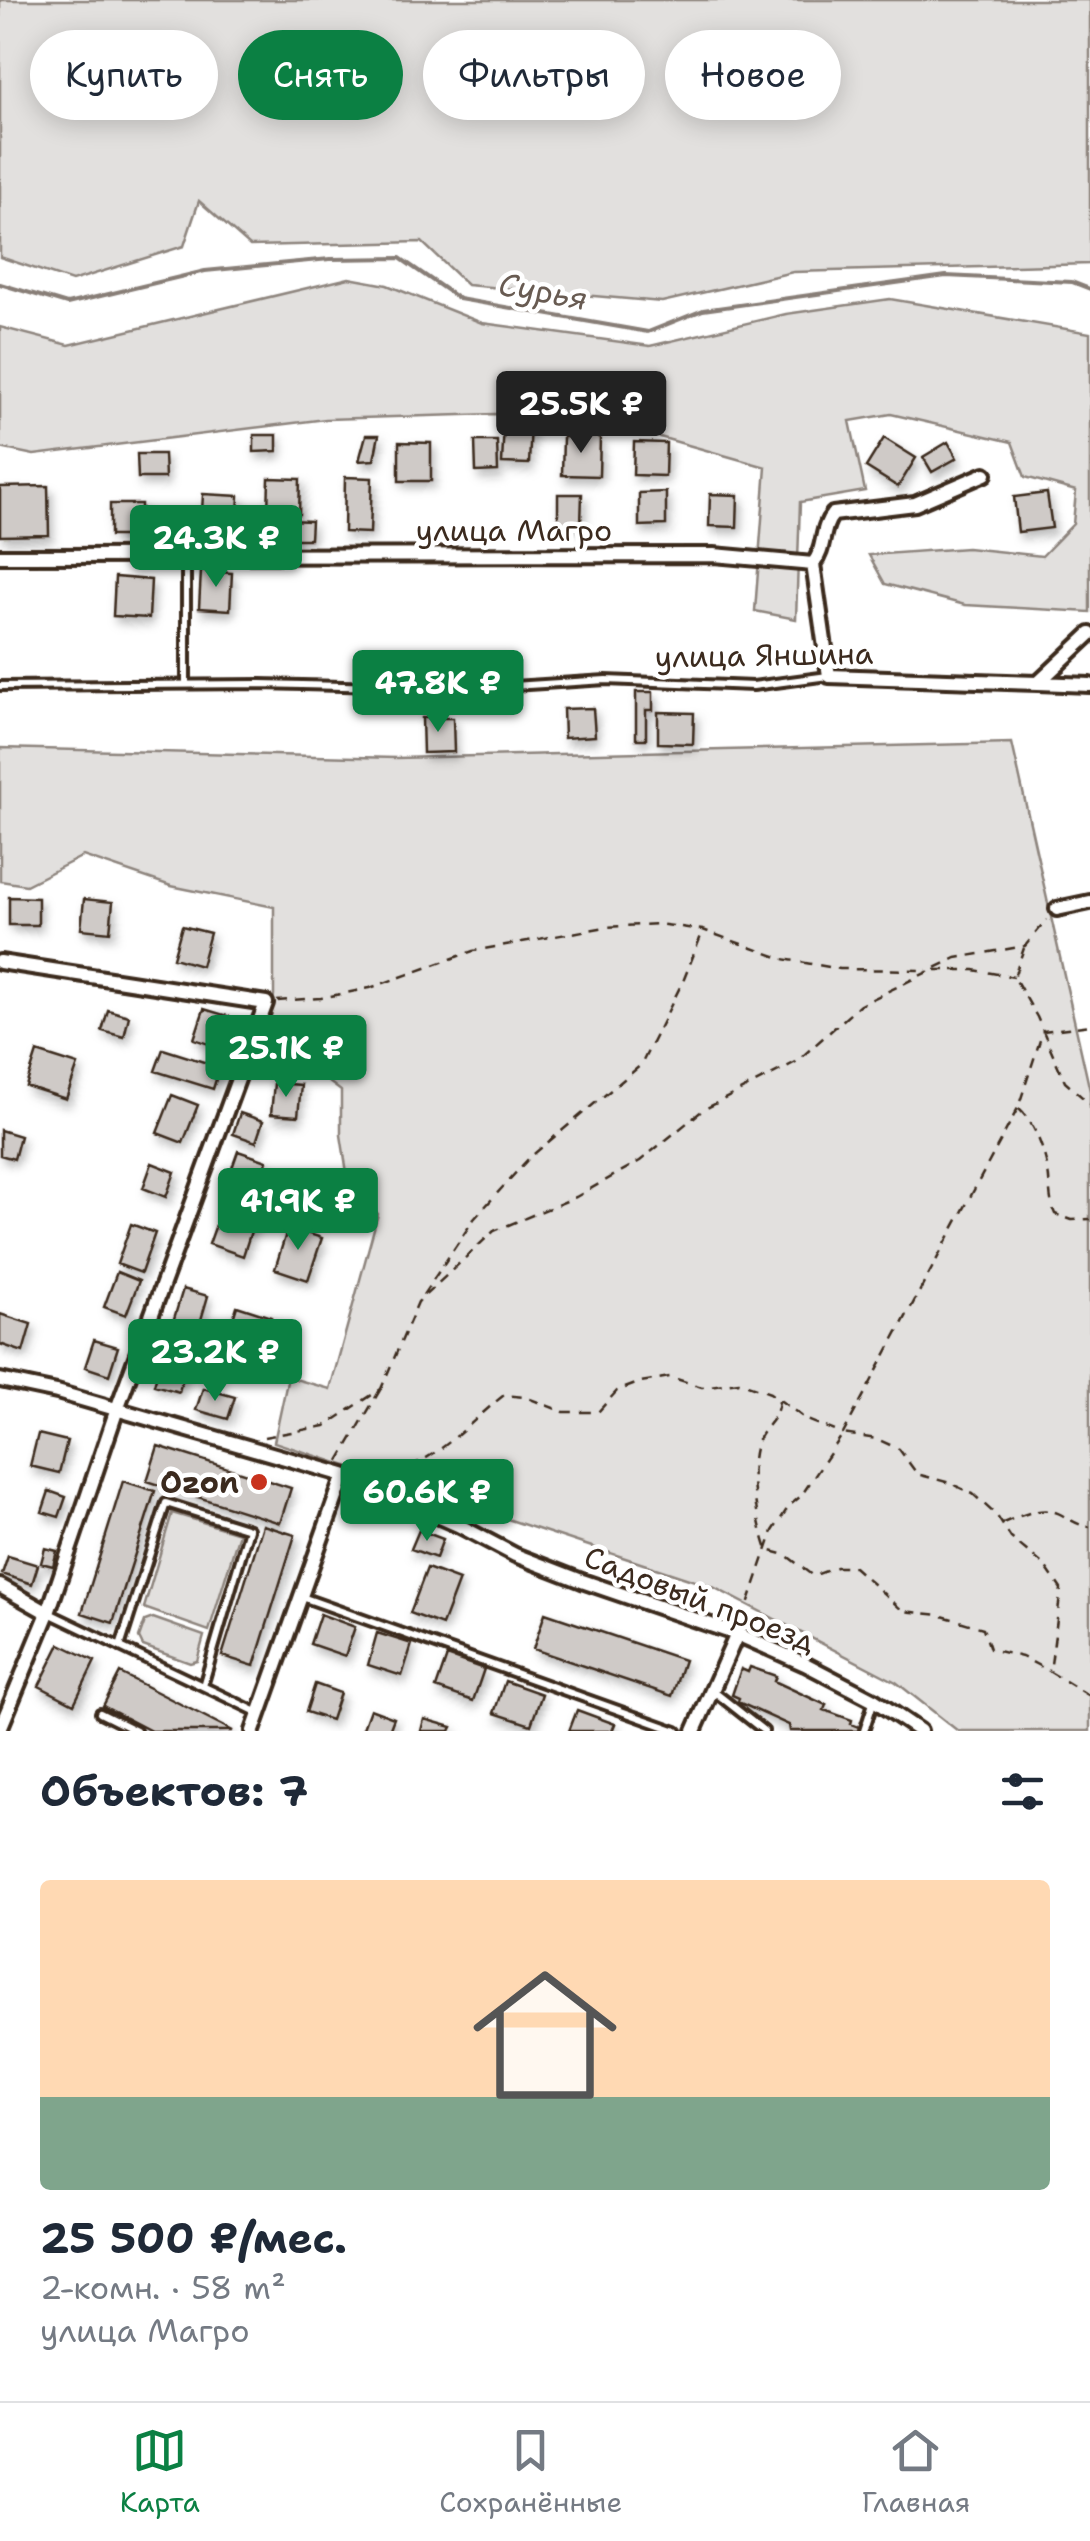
<!DOCTYPE html>
<html lang="ru">
<head>
<meta charset="utf-8">
<style>
  body { margin:0; font-family:"Shantell Sans",sans-serif; background:#f2f2f3; color:#1f2937; height:100vh; display:flex; flex-direction:column; font-size:38px; white-space:nowrap }
  * { box-sizing:border-box; margin:0 }
  p { font-size:32px; color:#747a83 }
  .icon { flex:none; width:55px; height:55px; fill:none; stroke:currentColor; stroke-width:2; stroke-linecap:round; stroke-linejoin:round }
  .map { position:relative; height:1731px; overflow:hidden }
  .details { display:flex; flex-direction:column; background:#fff; flex:1 }
  .details>* { flex:none }
  .banner { position:absolute; left:30px; top:30px; width:1030px; height:90px; display:flex; gap:20px }
  .price { position:absolute; translate:-50% -85px; padding:0 22px; border-radius:10px; background:#0b8043; color:#fff; font-size:32px; line-height:65px; filter:drop-shadow(0 2px 5px #0008) }
  .price::after { content:''; position:absolute; left:50%; top:60px; width:30px; height:22px; margin-left:-15px; background:inherit; clip-path:polygon(0 0,100% 0,50% 100%) }
  .price.current { background:#222; color:#fff }
  ul { padding:0; list-style:none }
  li { display:grid; align-content:center; gap:20px; height:530px; padding:0 40px }
  li+li { border-top:2px solid #e0e1e3 }
  li span { display:grid; place-items:center; height:310px; border-radius:10px; color:#555 }
  li>.icon { margin-inline-start:auto }
  span .icon { width:180px; height:180px; fill:#fffc; stroke-width:1 }
  li b { font-size:42px }
  h2 { display:flex; justify-content:space-between; align-items:center; height:120px; padding:0 40px; font-size:42px }
  .chip { padding:0 35px; border-radius:45px; background:#fff; box-shadow:0 5px 25px #0003; font-size:35px; line-height:90px }
  .chip.current { background:#0b8043; color:#fff }
  .tabs { display:flex; justify-content:space-around; align-items:center; height:140px; border-top:2px solid #e0e1e3; background:#fff; font-size:28px; color:#747a83 }
  .tabs a { display:grid; justify-items:center; gap:5px }
  .tabs .current { color:#0b8043 }
  .map>svg:first-child { display:block }
</style>
</head>
<body>
<div class="map">
<svg width="1090" height="1731" viewBox="0 0 1090 1731">
  <defs>
    <filter id="shadow"><feDropShadow dx="3.5" dy="6" stdDeviation="5" flood-color="#0004"/></filter>
  </defs>
  <rect width="100%" height="100%" fill="#fff"/>
  <filter id="ink" filterUnits="userSpaceOnUse"><feTurbulence type="fractalNoise" baseFrequency=".01" numOctaves="2"/><feDisplacementMap in="SourceGraphic" scale="20" xChannelSelector="R" yChannelSelector="G"/><feConvolveMatrix kernelMatrix="1 2 1 2 8 2 1 2 1" color-interpolation-filters="sRGB"/></filter>
  <g filter="url(#ink)">
    <path fill="#e2e0de" stroke="#8e857e" stroke-width="2.5" d="M 0,0 L 1090,0 L 1090,264 L 793,272 L 662,302 L 467,285 L 422,242 L 250,246 L 199,201 L 184,246 L 72,281 L 0,257 Z
      M 349,278 L 387,285 L 482,323 L 650,346 L 786,314 L 890,299 L 1090,333 L 1090,612 L 965,605 L 885,584 L 869,555 L 967,548 L 1042,556 L 1073,524 L 1076,491 L 1025,477 L 1012,442 L 891,414 L 850,421 L 865,491 L 800,502 L 796,619 L 755,611 L 766,467 L 656,436 L 495,414 L 326,419 L 34,455 L 0,448 L 0,327 L 69,345 Z
      M 1012,743 L 1090,1091 L 1090,1731 L 958,1731 L 896,1682 L 713,1587 L 274,1442 L 288,1377 L 330,1389 L 378,1214 L 348,1179 L 341,1135 L 341,1091 L 321,1076 L 264,1063 L 274,995 L 274,907 L 171,886 L 83,856 L 26,885 L 0,881 L 0,748 L 396,758 Z
      M 172,1513 L 239,1533 L 209,1631 L 144,1608 Z
      M 153,1618 L 204,1636 L 197,1661 L 190,1663 L 143,1646 L 139,1638 L 145,1621 Z"/>
    <g fill="none" stroke-linecap="round" stroke-linejoin="round">
      <path stroke="#887e77" stroke-width="4" d="M 0,284 L 67,304 L 205,271 L 330,259 L 400,258 L 459,299 L 648,332 L 703,310 L 946,276 L 1072,282 L 1090,289"/>
    </g>
    <path fill="#cfcac7" stroke="#3b2a1e" stroke-width="2.5" filter="url(#shadow)" d="M 504,424 L 531,425 L 529,464 L 502,463 Z
      M 254,435 L 277,435 L 277,451 L 254,452 Z
      M 366,435 L 379,435 L 374,460 L 359,461 Z
      M 563,437 L 600,437 L 599,476 L 562,475 Z
      M 884,438 L 916,458 L 898,487 L 866,467 Z
      M 475,441 L 497,441 L 498,471 L 476,472 Z
      M 399,442 L 431,443 L 431,481 L 399,481 Z
      M 634,442 L 666,443 L 665,476 L 633,475 Z
      M 948,442 L 957,458 L 932,472 L 923,457 Z
      M 137,454 L 164,454 L 165,478 L 138,478 Z
      M 345,477 L 372,478 L 370,533 L 344,532 Z
      M 269,478 L 300,479 L 299,514 L 268,513 Z
      M 48,486 L 49,535 L 0,536 L 0,487 Z
      M 666,492 L 666,525 L 639,526 L 639,493 Z
      M 1047,493 L 1052,528 L 1018,532 L 1014,497 Z
      M 203,494 L 239,496 L 237,531 L 201,529 Z
      M 558,494 L 582,494 L 581,524 L 558,524 Z
      M 710,494 L 738,495 L 737,527 L 709,526 Z
      M 110,504 L 141,504 L 141,536 L 110,536 Z
      M 288,520 L 311,521 L 310,539 L 288,539 Z
      M 201,571 L 232,573 L 230,610 L 199,608 Z
      M 115,577 L 151,580 L 149,618 L 113,616 Z
      M 636,692 L 653,692 L 653,710 L 646,710 L 646,739 L 636,739 Z
      M 593,708 L 595,736 L 564,738 L 563,709 Z
      M 658,712 L 694,713 L 693,744 L 658,743 Z
      M 422,718 L 453,718 L 454,752 L 423,753 Z
      M 9,897 L 38,898 L 38,925 L 9,925 Z
      M 84,899 L 113,902 L 110,932 L 81,929 Z
      M 182,926 L 210,933 L 201,966 L 173,958 Z
      M 204,1009 L 231,1017 L 221,1048 L 194,1039 Z
      M 108,1010 L 129,1016 L 124,1037 L 102,1031 Z
      M 163,1049 L 220,1067 L 213,1089 L 155,1071 Z
      M 37,1052 L 78,1065 L 66,1099 L 26,1086 Z
      M 274,1083 L 301,1085 L 298,1116 L 271,1114 Z
      M 172,1095 L 198,1105 L 183,1143 L 157,1133 Z
      M 240,1113 L 263,1121 L 256,1142 L 233,1134 Z
      M 0,1130 L 20,1136 L 14,1159 L 0,1155 Z
      M 238,1151 L 267,1161 L 255,1195 L 226,1185 Z
      M 152,1163 L 175,1172 L 166,1197 L 143,1188 Z
      M 223,1205 L 256,1216 L 243,1256 L 209,1244 Z
      M 131,1224 L 155,1233 L 141,1273 L 117,1264 Z
      M 288,1227 L 322,1238 L 308,1280 L 275,1269 Z
      M 117,1272 L 139,1281 L 126,1315 L 104,1307 Z
      M 183,1289 L 208,1296 L 198,1330 L 173,1322 Z
      M 237,1306 L 271,1317 L 259,1356 L 225,1345 Z
      M 0,1314 L 31,1324 L 23,1352 L 0,1344 Z
      M 94,1340 L 118,1347 L 109,1375 L 85,1367 Z
      M 164,1350 L 188,1357 L 179,1392 L 154,1385 Z
      M 203,1388 L 235,1397 L 228,1419 L 196,1410 Z
      M 38,1434 L 67,1441 L 59,1473 L 30,1466 Z
      M 158,1446 L 291,1488 L 280,1523 L 147,1481 Z
      M 123,1481 L 155,1491 L 113,1623 L 82,1613 Z
      M 49,1491 L 66,1497 L 59,1517 L 42,1512 Z
      M 263,1525 L 295,1535 L 254,1666 L 222,1656 Z
      M 419,1530 L 443,1539 L 436,1558 L 411,1549 Z
      M 45,1548 L 57,1551 L 53,1566 L 41,1563 Z
      M 8,1556 L 38,1565 L 32,1584 L 2,1574 Z
      M 427,1568 L 459,1580 L 442,1625 L 410,1613 Z
      M 545,1613 L 684,1660 L 672,1696 L 533,1649 Z
      M 320,1614 L 355,1627 L 345,1656 L 310,1644 Z
      M 377,1633 L 412,1644 L 402,1676 L 368,1665 Z
      M 60,1644 L 95,1661 L 74,1704 L 39,1686 Z
      M 447,1656 L 484,1669 L 473,1701 L 436,1688 Z
      M 750,1667 L 776,1676 L 774,1681 L 826,1705 L 824,1710 L 852,1720 L 851,1724 L 859,1727 L 858,1731 L 790,1731 L 789,1725 L 738,1702 L 739,1698 L 732,1695 L 741,1669 L 748,1672 Z
      M 120,1673 L 233,1731 L 151,1731 L 103,1706 Z
      M 505,1681 L 542,1694 L 531,1725 L 494,1713 Z
      M 315,1684 L 340,1693 L 331,1720 L 306,1712 Z
      M 370,1709 L 394,1718 L 389,1731 L 362,1731 Z
      M 577,1710 L 615,1724 L 612,1731 L 569,1731 Z
      M 424,1719 L 452,1727 L 450,1731 L 421,1731 Z"/>
    <g fill="none" stroke-linecap="round" stroke-linejoin="round">
      <g stroke="#3b2a1e" stroke-width="14">
        <path id="service" d="M 186,556 L 186,684
          M 0,686 L 261,684 L 464,689 L 606,680 L 753,686 L 828,676
          M 302,1597 L 677,1731
          M 49,1613 L 259,1713
          M 120,1647 L 166,1503 L 249,1529 L 203,1686
          M 712,1690 L 764,1731
          M 100,1713 L 136,1731
          M 864,1731 L 874,1700"/>
      </g>
      <g stroke="#3b2a1e" stroke-width="20">
        <path id="minor" d="M 0,556 L 714,555 L 813,564 C 826,548 820,529 833,514 L 915,504 L 985,474
          M 813,564 L 829,676 L 1038,683 L 1090,634
          M 1038,683 L 1090,685
          M 1057,909 L 1090,902
          M 0,962 L 266,1003 L 117,1409 L 48,1613 L 0,1729
          M 0,1380 L 57,1392 L 344,1475 L 458,1525 L 515,1555 L 582,1581 L 737,1634 L 805,1664 L 874,1700 L 920,1731
          M 0,1586 L 48,1613
          M 253,1731 L 344,1475
          M 694,1731 L 737,1634"/>
      </g>
      <path stroke="#3b2a1e" stroke-width="2.5" stroke-dasharray="10 8" stroke-linecap="butt" d="M 1024,948 L 1014,977 L 1037,1017 L 1065,1082 L 1090,1104
        M 935,970 L 974,970 L 1014,977
        M 277,1001 L 321,998 L 370,988 L 473,951 L 605,927 L 658,924 L 703,930 L 783,959 L 840,969 L 927,970
        M 1019,1109 C 1034,1123 1042,1145 1047,1166 C 1051,1183 1048,1198 1055,1214 L 1072,1220 L 1090,1219
        M 423,1295 L 474,1219 L 529,1158 L 641,1065 L 684,979 L 703,931
        M 779,1401 C 777,1421 764,1425 757,1442 C 746,1469 758,1523 767,1550 L 786,1555 L 813,1576 L 836,1567 L 854,1567 L 903,1611 L 939,1615 L 983,1628 L 990,1649 L 1022,1657 L 1049,1671
        M 264,1437 L 325,1426 L 381,1389 L 418,1302 L 494,1231 L 576,1197 L 640,1161 L 703,1110 L 796,1062 L 860,1005 L 956,958 L 1025,946 L 1047,920
        M 339,1461 L 380,1390
        M 375,1473 C 427,1474 467,1424 504,1395 L 525,1397 L 564,1412 L 598,1412 L 617,1391 L 641,1382 L 670,1377 L 702,1387 L 739,1382 L 770,1393 L 807,1420 L 843,1434 L 1018,1108 L 1043,1031 L 1090,1025
        M 1003,1523 C 1020,1516 1042,1505 1060,1514 C 1071,1520 1077,1525 1090,1527
        M 743,1619 L 773,1531 L 789,1506 L 801,1496 L 843,1434 L 877,1439 L 899,1449 L 917,1474 L 950,1483 L 973,1494 L 997,1516 L 1011,1538 L 1045,1566 L 1061,1589 L 1050,1672 L 1090,1696"/>
      <use href="#service" stroke="#fff" stroke-width="6"/>
      <use href="#minor" stroke="#fff" stroke-width="12"/>
    </g>
  </g>
  <circle fill="#c8321e" stroke="#fff" stroke-width="4" cx="259" cy="1482" r="10"/>
  <g text-anchor="middle" dominant-baseline="central" stroke-width="9" stroke-linejoin="round" paint-order="stroke">
    <g font-size="30" fill="#3b2a1e" stroke="#fff">
      <text x="514" y="530">улица Магро</text>
      <text transform="translate(764 655) rotate(-1)">улица Яншина</text>
      <text transform="translate(700 1599) rotate(21)">Садовый проезд</text>
    </g>
    <g font-size="30" font-weight="bold" fill="#3b2a1e" stroke="#fff" text-anchor="end">
      <text x="239" y="1482">Ozon</text>
    </g>
    <g font-size="32" font-style="italic" fill="#685b52" stroke="#fff">
      <text transform="translate(543 291) rotate(10)">Сурья</text>
    </g>
  </g>
</svg>
<b class="price current" style="left:581px;top:456px">25.5K ₽</b>
<b class="price" style="left:216px;top:590px">24.3K ₽</b>
<b class="price" style="left:438px;top:735px">47.8K ₽</b>
<b class="price" style="left:286px;top:1100px">25.1K ₽</b>
<b class="price" style="left:298px;top:1253px">41.9K ₽</b>
<b class="price" style="left:215px;top:1404px">23.2K ₽</b>
<b class="price" style="left:427px;top:1544px">60.6K ₽</b>
<div class="banner">
<a class="chip">Купить</a>
<a class="chip current">Снять</a>
<a class="chip">Фильтры</a>
<a class="chip">Новое</a>
</div>
</div>
<section class="details">
<h2>Объектов: 7<svg class="icon" aria-label="filters" viewBox="0 0 24 24"><path d="M4 7h16M4 17h16"/><circle cx="9" cy="7" r="2"/><circle cx="15" cy="17" r="2"/></svg></h2>
<ul>
<li><span style="background:linear-gradient(#ffd9b3 70%,#7fa58c 0)"><svg class="icon" aria-label="home" viewBox="0 0 24 24"><path d="M3 11l9-7 9 7M6 9v11h12V9"/></svg></span><div><b>25 500 ₽/мес.</b><p>2-комн. · 58 m²</p><p>улица Магро</p></div></li>
</ul>
</section>
<nav class="tabs">
<a class="current"><svg class="icon" aria-label="map" viewBox="0 0 24 24"><path d="M3 6l6-2 6 2 6-2v14l-6 2-6-2-6 2zM9 4v14M15 6v14"/></svg>Карта</a>
<a><svg class="icon" aria-label="saved" viewBox="0 0 24 24"><path d="M7 4h10v16l-5-4-5 4z"/></svg>Сохранённые</a>
<a><svg class="icon" aria-label="home" viewBox="0 0 24 24"><path d="M3 11l9-7 9 7M6 9v11h12V9"/></svg>Главная</a>
</nav>
</body>
</html>
